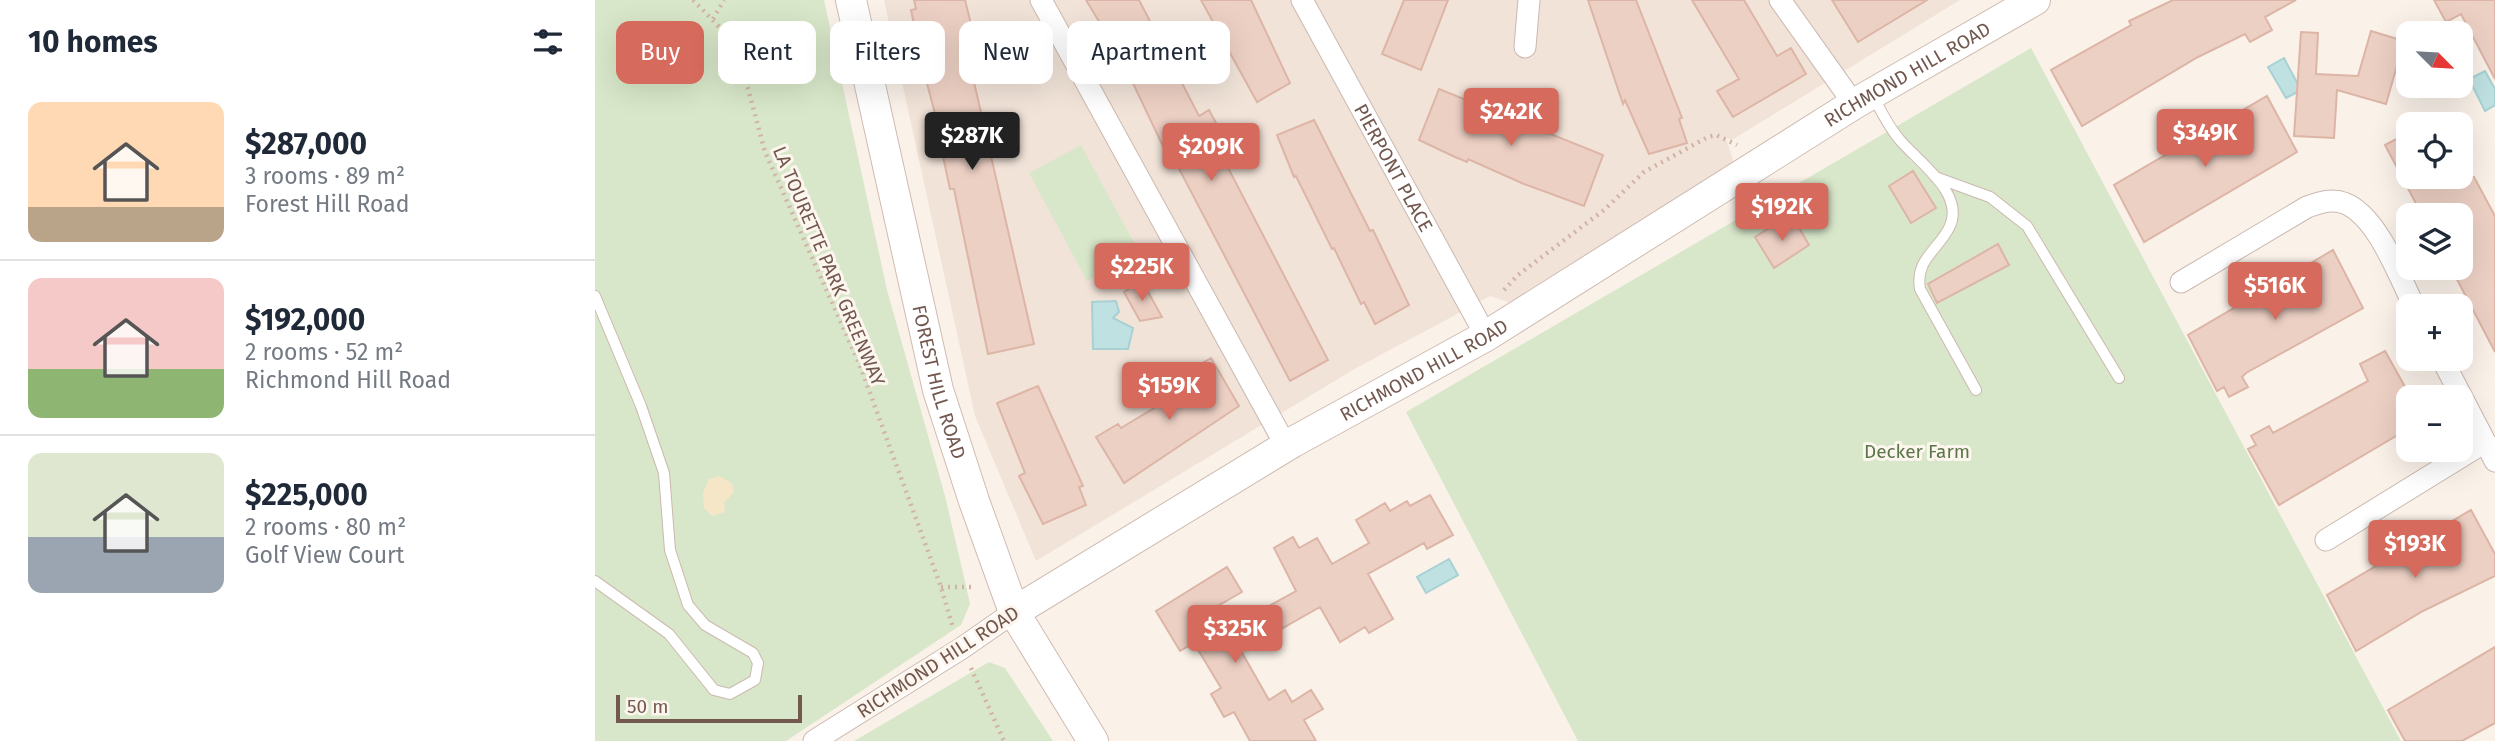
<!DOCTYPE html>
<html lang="en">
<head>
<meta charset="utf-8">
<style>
  body { margin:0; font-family:"Fira Sans",sans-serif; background:#f2f2f3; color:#1f2937; height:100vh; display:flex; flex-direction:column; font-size:26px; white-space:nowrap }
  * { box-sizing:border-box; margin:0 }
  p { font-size:23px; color:#747a83 }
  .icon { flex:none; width:38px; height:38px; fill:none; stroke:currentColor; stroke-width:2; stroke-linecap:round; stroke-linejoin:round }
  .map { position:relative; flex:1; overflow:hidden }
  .sheet { display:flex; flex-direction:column; background:#fff; width:595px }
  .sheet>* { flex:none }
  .banner { position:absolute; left:21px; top:21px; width:665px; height:63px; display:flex; gap:14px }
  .needle { width:46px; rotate:114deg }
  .fabs { position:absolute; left:1801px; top:21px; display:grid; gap:14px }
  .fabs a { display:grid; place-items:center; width:77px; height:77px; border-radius:14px; background:#fff; box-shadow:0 7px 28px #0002; font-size:35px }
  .scale { position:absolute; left:21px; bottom:18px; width:186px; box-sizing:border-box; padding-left:7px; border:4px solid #72584f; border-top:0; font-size:19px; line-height:24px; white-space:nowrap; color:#72584f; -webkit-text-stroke:5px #fdf6ef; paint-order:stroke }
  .price { position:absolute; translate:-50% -60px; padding:0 16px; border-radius:7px; background:#d66a5c; color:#fff; font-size:23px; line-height:46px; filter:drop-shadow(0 2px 4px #0008) }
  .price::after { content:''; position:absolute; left:50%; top:42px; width:21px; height:16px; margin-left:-10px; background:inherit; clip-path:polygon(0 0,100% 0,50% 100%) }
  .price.active { background:#222; color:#fff }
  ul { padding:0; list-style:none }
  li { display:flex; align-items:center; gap:21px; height:175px; padding:0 28px }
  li+li { border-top:2px solid #e0e1e3 }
  li span { display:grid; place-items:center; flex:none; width:196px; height:140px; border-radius:14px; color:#555 }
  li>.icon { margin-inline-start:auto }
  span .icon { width:84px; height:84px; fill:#fffc; stroke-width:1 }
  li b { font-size:30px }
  h2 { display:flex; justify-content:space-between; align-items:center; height:84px; padding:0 28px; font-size:30px }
  .chip { padding:0 24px; border-radius:14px; background:#fff; box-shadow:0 7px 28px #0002; font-size:24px; line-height:63px }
  .chip.active { background:#d66a5c; color:#fff }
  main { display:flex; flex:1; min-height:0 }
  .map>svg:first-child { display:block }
</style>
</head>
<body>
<main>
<section class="sheet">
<h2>10 homes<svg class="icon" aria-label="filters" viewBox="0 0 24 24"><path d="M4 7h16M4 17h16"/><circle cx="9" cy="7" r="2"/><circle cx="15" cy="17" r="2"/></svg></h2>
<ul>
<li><span style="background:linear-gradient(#ffd9b3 75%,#b9a48a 0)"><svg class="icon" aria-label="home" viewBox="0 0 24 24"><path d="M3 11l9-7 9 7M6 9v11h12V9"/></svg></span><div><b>$287,000</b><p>3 rooms · 89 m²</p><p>Forest Hill Road</p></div></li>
<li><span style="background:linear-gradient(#f6c9c9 65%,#8fb573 0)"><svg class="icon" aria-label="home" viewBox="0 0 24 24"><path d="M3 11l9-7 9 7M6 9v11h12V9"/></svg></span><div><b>$192,000</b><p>2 rooms · 52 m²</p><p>Richmond Hill Road</p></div></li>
<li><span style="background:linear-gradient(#dfe7d0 60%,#9aa5b1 0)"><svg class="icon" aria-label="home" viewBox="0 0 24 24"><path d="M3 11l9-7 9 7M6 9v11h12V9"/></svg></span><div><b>$225,000</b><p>2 rooms · 80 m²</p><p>Golf View Court</p></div></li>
</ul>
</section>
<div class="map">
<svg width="1900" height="741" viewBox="0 0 1900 741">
  <rect width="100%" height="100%" fill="#faf2e9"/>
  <path fill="#f1e3d8" d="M 289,0 L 1365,0 L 1137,140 L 1131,138 L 1140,166 L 919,304 L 895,296 L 851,320 L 763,367 L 441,561 L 380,416 Z"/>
  <path fill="#d8e7c9" d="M 0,0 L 229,0 L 292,290 L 350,496 L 369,577 L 375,604 L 366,625 L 191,741 L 0,741 Z
    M 1436,48 L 1806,741 L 983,741 L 811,412 Z
    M 486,145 L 544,252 L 492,281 L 434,173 Z
    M 394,662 L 410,668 L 458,741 L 259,741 Z"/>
  <path fill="#f6e6c8" d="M 124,476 L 137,483 L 139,492 L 129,503 L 130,512 L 117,516 L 109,508 L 108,493 L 114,479 Z"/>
  <path fill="#bfe1e2" stroke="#a7d1d3" stroke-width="2" d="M 1689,58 L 1706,90 L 1691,98 L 1673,67 Z
    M 1890,71 L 1900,89 L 1900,105 L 1890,111 L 1874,79 Z
    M 521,301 L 524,312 L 518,318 L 538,328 L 533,349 L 498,349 L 497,302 Z
    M 854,559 L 863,575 L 831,593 L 822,577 Z"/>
  <path fill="#edd0c4" stroke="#ddb5a6" stroke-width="2" d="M 319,0 L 370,0 L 378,32 L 368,34 L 439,344 L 393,354 L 359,189 L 355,189 L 347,152 L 350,151 L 330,76 L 316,10 L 321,9 Z
    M 491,0 L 544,0 L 604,116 L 614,110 L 627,134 L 618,139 L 733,360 L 695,381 L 579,159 L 575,161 L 525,56 Z
    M 606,0 L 656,0 L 695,83 L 662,102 Z
    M 809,0 L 853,0 L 826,70 L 787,54 Z
    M 993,0 L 1041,0 L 1087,118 L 1084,119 L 1092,143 L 1054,154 L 1030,100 L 1028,104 Z
    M 1097,0 L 1149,0 L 1182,56 L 1196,48 L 1211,74 L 1138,117 L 1122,91 L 1144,79 Z
    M 1237,0 L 1332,0 L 1263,42 Z
    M 1578,0 L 1701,0 L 1670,17 L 1677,30 L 1655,42 L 1650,34 L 1603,57 L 1487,126 L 1456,70 L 1536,25 L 1534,21 Z
    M 1839,0 L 1900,0 L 1900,79 L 1866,14 L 1851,22 Z
    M 1776,31 L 1809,41 L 1791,104 L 1742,90 L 1739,138 L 1699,136 L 1706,32 L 1723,33 L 1721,74 L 1763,76 Z
    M 844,89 L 1008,155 L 989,206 L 929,184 L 873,159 L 872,162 L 860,157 L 824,140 Z
    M 1672,96 L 1702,152 L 1549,242 L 1519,185 Z
    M 719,120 L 775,231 L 778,230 L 814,305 L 780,324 L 769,302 L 766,304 L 739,248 L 737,249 L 701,176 L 699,177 L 682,135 Z
    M 1813,133 L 1813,177 L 1879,177 L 1900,216 L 1900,352 L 1857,270 L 1866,268 L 1866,215 L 1827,215 L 1790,145 Z
    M 1318,171 L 1341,208 L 1316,223 L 1294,186 Z
    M 1200,221 L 1214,245 L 1179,268 L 1160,237 L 1182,223 L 1186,230 Z
    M 1403,244 L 1414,265 L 1342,303 L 1333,284 Z
    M 1738,250 L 1768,308 L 1651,373 L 1647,377 L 1653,387 L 1634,397 L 1629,387 L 1622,391 L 1593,335 Z
    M 547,281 L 567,317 L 545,321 L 529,292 Z
    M 1790,351 L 1813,392 L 1813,429 L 1684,505 L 1653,449 L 1661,445 L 1656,436 L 1674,426 L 1678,433 L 1773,381 L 1765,364 Z
    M 616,358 L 644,406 L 529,483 L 501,437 L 523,424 L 526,428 L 559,408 L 557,404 L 590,384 L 585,376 Z
    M 443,386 L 488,486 L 484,487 L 491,505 L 448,524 L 424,476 L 430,473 L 402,403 Z
    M 835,495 L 858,535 L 832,549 L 829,543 L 773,574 L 798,619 L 774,633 L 770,627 L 745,642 L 725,607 L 686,629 L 674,606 L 701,591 L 679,548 L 698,537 L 704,548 L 722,538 L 737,564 L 774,543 L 761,520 L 790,503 L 795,511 L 812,501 L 815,506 Z
    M 1876,510 L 1900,554 L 1900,576 L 1828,611 L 1761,651 L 1732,595 Z
    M 632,567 L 647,592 L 621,607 L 674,700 L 690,690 L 697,702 L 716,690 L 728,709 L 709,720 L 721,741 L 655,741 L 639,712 L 629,717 L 616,694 L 626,688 L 599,643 L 585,651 L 561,611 Z
    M 1900,647 L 1900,723 L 1867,741 L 1810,741 L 1793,710 Z"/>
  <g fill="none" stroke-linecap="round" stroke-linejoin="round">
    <g stroke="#cbb9b0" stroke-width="12">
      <path id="lane" d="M 1278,96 C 1286,111 1293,126 1304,139 C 1322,161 1372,194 1354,228 C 1342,251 1320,260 1325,289 L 1381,390
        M 1340,177 L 1395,197 L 1432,226 L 1524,378
        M 0,296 L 46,406 L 69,473 L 75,550 L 93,605 L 110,625 L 158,653 L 163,663 L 160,680 L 135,694 L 119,690 L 74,634 L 0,581"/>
    </g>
    <g stroke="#cbb9b0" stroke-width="23">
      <g id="street">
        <path d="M 446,0 L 691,446"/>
        <path id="s1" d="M 707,0 L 891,336"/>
        <path d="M 1185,0 L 1259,104"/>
        <path d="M 930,47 L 934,0"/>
        <path d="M 1586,282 L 1712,207 C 1724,203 1737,198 1749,203 C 1782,215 1804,276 1819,306"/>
        <path d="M 1847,359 L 1900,461"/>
        <path d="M 1731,540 L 1890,442"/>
        <path d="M 219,741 L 367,648 L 419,612"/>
      </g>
    </g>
    <g stroke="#cfbbb1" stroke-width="32">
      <g id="secondary">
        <path id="s2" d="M 256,0 L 343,390 L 379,501 L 419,612 L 498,741"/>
        <path id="s3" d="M 419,612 L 698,442 L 891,336 L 1259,104 L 1440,0"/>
      </g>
    </g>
    <path stroke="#d2b3a7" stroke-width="4.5" stroke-dasharray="2 5" stroke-linecap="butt" d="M 98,0 L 130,33 L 148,70 L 170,152 L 264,363 L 346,587 L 358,628
      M 118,19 L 129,0
      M 909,290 L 923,275 L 1009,210 L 1049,172 L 1113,137 L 1121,135 L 1142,145
      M 346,587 L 376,587
      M 376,668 L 409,741"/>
    <use href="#lane" stroke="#fff" stroke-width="10"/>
    <use href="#street" stroke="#fff" stroke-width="21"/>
    <use href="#secondary" stroke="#fff" stroke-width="30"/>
  </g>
  <g text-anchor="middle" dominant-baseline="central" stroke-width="6" stroke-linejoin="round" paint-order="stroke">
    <g font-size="19" fill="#72584f" stroke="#fdf6ef">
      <text stroke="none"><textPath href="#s3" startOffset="1043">RICHMOND HILL ROAD</textPath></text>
      <text stroke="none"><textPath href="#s1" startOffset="191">PIERPONT PLACE</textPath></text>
      <text transform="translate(234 266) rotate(67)">LA TOURETTE PARK GREENWAY</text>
      <text stroke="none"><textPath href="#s3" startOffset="476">RICHMOND HILL ROAD</textPath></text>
      <text stroke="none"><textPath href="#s2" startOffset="392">FOREST HILL ROAD</textPath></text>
      <text transform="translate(343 662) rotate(-33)">RICHMOND HILL ROAD</text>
    </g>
    <g font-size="19" fill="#5b7749" stroke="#fdf6ef">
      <text x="1322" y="451">Decker Farm</text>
    </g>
  </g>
</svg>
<div class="fabs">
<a><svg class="needle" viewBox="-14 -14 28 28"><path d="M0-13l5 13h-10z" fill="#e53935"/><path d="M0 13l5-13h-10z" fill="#747a83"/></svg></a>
<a><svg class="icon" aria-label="locate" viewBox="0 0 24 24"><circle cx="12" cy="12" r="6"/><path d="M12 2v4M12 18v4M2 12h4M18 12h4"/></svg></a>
<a><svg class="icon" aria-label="layers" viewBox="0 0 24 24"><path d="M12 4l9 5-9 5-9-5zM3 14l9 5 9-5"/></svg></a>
<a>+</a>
<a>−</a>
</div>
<div class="scale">50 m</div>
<b class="price" style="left:916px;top:148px">$242K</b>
<b class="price" style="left:1610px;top:169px">$349K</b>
<b class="price active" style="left:377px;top:172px">$287K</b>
<b class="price" style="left:616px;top:183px">$209K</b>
<b class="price" style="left:1187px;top:243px">$192K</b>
<b class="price" style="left:547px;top:303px">$225K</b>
<b class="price" style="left:1680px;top:322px">$516K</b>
<b class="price" style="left:574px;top:422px">$159K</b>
<b class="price" style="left:1820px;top:580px">$193K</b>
<b class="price" style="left:640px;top:665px">$325K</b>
<div class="banner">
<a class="chip active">Buy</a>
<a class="chip">Rent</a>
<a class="chip">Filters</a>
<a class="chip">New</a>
<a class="chip">Apartment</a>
</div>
</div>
</main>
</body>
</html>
